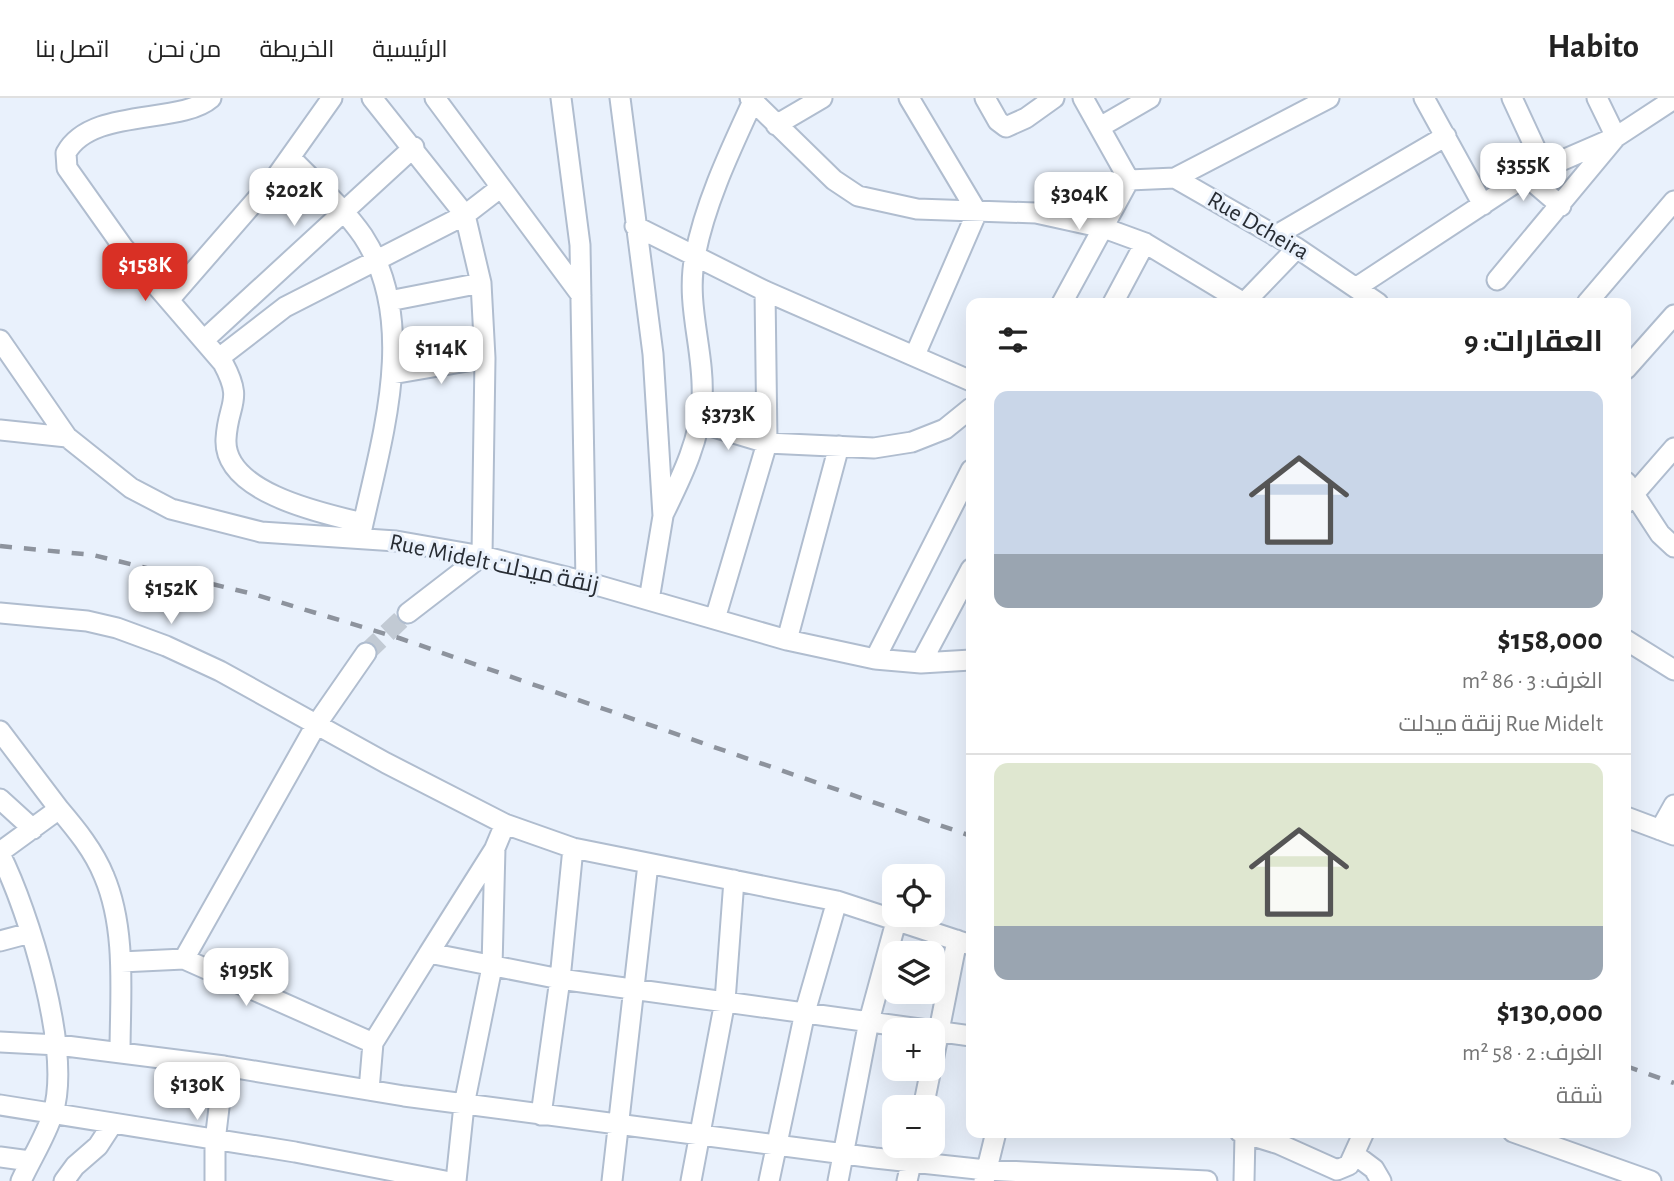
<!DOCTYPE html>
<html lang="ar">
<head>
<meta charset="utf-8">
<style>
  body { margin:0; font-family:"Alegreya Sans",Cairo,sans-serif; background:#f6f6f6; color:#222; direction:rtl; height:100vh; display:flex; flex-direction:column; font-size:26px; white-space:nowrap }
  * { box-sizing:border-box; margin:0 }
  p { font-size:23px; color:#767676 }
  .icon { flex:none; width:38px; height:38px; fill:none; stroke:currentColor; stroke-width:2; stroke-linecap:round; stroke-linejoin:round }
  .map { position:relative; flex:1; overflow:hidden; direction:ltr }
  .side { position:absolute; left:966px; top:200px; width:665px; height:840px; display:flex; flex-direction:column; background:#fff; border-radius:14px; box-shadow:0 7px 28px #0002; direction:rtl }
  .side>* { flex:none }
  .buttons { position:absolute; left:882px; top:766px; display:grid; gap:14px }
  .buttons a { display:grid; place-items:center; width:63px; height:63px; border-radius:14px; background:#fff; box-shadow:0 7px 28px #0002; font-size:35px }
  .price { position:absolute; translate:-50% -60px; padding:0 16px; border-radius:14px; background:#fff; color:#222; font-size:23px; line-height:46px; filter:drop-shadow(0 2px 4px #0008) }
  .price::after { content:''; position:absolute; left:50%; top:42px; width:21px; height:16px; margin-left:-10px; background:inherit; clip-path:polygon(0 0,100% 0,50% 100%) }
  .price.active { background:#d93025; color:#fff }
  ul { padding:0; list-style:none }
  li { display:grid; align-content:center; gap:14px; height:371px; padding:0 28px }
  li+li { border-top:2px solid #e0e0e0 }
  li span { display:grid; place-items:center; height:217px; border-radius:14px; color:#555 }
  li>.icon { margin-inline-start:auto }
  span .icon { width:126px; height:126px; fill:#fffc; stroke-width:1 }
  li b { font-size:30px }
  h2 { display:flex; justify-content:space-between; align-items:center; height:84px; padding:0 28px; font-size:30px }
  header { display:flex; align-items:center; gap:42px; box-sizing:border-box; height:98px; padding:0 35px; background:#fff; border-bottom:2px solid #e0e0e0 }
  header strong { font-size:33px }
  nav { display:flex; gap:38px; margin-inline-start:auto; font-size:24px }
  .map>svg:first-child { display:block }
</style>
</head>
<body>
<header>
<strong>Habito</strong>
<nav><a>الرئيسية</a><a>الخريطة</a><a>من نحن</a><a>اتصل بنا</a></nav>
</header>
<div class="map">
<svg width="1674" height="1083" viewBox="0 0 1674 1083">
  <rect width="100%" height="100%" fill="#e9f1fc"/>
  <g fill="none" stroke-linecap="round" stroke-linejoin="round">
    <path stroke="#c2cad4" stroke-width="19" stroke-dasharray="19 10" stroke-linecap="butt" d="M 366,555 L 408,515"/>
    <g stroke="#b0bdcf" stroke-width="23">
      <path id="minor" d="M 211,0 C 180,27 91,9 66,55 L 67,70 L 123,149 L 223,265 C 244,304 228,304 226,341 C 223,395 325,416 363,425
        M 372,0 L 465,117 L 481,185 L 485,260 L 482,458 L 408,515
        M 435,0 L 581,197
        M 561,0 L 580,147 L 586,484
        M 620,0 L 653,256 L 663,418 L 649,502
        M 750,0 L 834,82 L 858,98 L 917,111 L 1036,115 L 1104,130 L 1145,145 L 1244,205 L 1297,150
        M 909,0 L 977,114 L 915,257
        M 985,0 L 998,23 L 1006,29 L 1026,20 L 1054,0
        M 1083,0 L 1129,82
        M 1424,0 L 1483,107
        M 1512,0 L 1544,69
        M 776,27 L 822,0
        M 1100,29 L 1150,0
        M 291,60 C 315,85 343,109 363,138 C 420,225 381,342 361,435
        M 1526,78 L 1561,108
        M 1175,80 L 1329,0
        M 1129,82 L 1175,80 L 1297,150 L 1378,205
        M 635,128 L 765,193 L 971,283
        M 1275,138 L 1446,38
        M 1497,182 L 1616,39 L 1597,0
        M 1357,189 L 1526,78 L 1616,39 L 1674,1
        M 169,202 L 276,79 L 332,0
        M 389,203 L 481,185
        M 1062,205 L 1129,82
        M 1113,205 L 1145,145
        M 1587,205 L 1674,103
        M 0,242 L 67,339 L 131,390 L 171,411 L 261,434 L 396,443 L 482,458 L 586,484 L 787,542 L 875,561 L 921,565 L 971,562
        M 204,242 L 414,49
        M 219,260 L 285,209 L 465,117 L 500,90
        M 1626,271 L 1674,217
        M 392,276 L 485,260
        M 700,325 L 767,345 L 874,350 L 912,344 L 945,331 L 971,310
        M 0,332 L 67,339
        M 1626,384 L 1660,436 L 1674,449
        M 1626,405 L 1674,350
        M 663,417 C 681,380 700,343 702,301 C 705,254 685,207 695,158 C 705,105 730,53 753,3
        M 0,515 L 87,523 L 117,530 L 166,548 L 220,573 L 386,665 L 505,726 L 573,750 L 837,803 L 971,847
        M 715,521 L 767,345 L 765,193
        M 787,542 L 839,348
        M 1626,542 L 1674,572
        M 875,561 L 971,372
        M 921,565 L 971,471
        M 0,633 L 59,711 L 0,754
        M 0,701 L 33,731
        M 59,711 C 76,731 94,753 104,778 C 127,832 120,898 120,955
        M 1626,719 L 1674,737
        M 1660,732 L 1674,707
        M 0,756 C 29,814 72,952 53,1015 C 46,1038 31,1061 21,1083
        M 0,843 L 30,835
        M 429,855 L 494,752
        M 184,861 L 316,627 L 366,555
        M 121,864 L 184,861 L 373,945
        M 0,944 L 58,947 L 224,968 L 404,998 L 875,1060 L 986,1072 L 1207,1083
        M 933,963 L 957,842
        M 369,992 L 373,945 L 429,855 L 560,881 L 971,938
        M 0,1007 L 295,1054 L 445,1083
        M 923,1010 L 931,971
        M 541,1017 L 560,881 L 573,750
        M 1240,1034 L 1279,1046 L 1337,1072 L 1349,1067 L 1364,1034
        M 1513,1034 L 1651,1083
        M 1354,1056 L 1374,1071 L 1381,1083
        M 0,1059 L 30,1063
        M 64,1083 L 75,1068 L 98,1048 L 113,1025
        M 215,1083 L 215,1043 L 224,968
        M 456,1083 L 464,1007 L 492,869 L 495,750 L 505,726
        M 612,1083 L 648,766
        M 691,1083 L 725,903 L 734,782
        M 769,1083 L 805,914 L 837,803
        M 838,1083 L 869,923 L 897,820
        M 907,1083 L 915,1048
        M 984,1083 L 996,1034
        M 1244,1083 L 1245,1036"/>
    </g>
    <use href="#minor" stroke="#fff" stroke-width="19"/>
    <path stroke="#8d939d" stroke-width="4.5" stroke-dasharray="12 12" stroke-linecap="butt" d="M 0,448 L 93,457 L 253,496 L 399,540 L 971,738
      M 1626,968 L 1674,985"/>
  </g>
  <g text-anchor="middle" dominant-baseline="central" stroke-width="6" stroke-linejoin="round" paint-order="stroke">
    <g font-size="24" fill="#282d34" stroke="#e9f1fc">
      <text transform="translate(1258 128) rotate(30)">Rue Dcheira</text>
      <text transform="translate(494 466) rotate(12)">Rue Midelt زنقة ميدلت</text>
    </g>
  </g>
</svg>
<div class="buttons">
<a><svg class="icon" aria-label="locate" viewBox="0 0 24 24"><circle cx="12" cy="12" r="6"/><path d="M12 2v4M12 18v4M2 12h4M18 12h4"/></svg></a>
<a><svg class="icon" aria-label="layers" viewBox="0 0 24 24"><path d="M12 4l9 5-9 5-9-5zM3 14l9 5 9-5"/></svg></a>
<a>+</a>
<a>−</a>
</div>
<b class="price" style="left:1523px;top:105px">$355K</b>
<b class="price" style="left:294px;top:130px">$202K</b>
<b class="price" style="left:1079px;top:134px">$304K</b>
<b class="price active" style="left:145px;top:205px">$158K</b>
<b class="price" style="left:441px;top:288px">$114K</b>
<b class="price" style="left:728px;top:354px">$373K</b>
<b class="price" style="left:171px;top:528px">$152K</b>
<b class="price" style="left:246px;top:910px">$195K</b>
<b class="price" style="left:197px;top:1024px">$130K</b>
<section class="side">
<h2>العقارات: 9<svg class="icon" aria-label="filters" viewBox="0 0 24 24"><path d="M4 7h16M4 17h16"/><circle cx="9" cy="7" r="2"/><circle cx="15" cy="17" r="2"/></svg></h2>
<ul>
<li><span style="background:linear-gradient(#c9d6e8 75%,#9aa5b1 0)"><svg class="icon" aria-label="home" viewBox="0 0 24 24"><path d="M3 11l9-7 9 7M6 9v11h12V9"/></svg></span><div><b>$158,000</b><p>الغرف: 3 · 86 m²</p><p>Rue Midelt زنقة ميدلت</p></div></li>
<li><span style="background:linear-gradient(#dfe7d0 75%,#9aa5b1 0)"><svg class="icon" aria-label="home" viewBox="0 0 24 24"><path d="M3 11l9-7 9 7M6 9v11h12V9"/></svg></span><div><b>$130,000</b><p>الغرف: 2 · 58 m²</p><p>شقة</p></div></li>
</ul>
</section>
</div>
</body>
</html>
